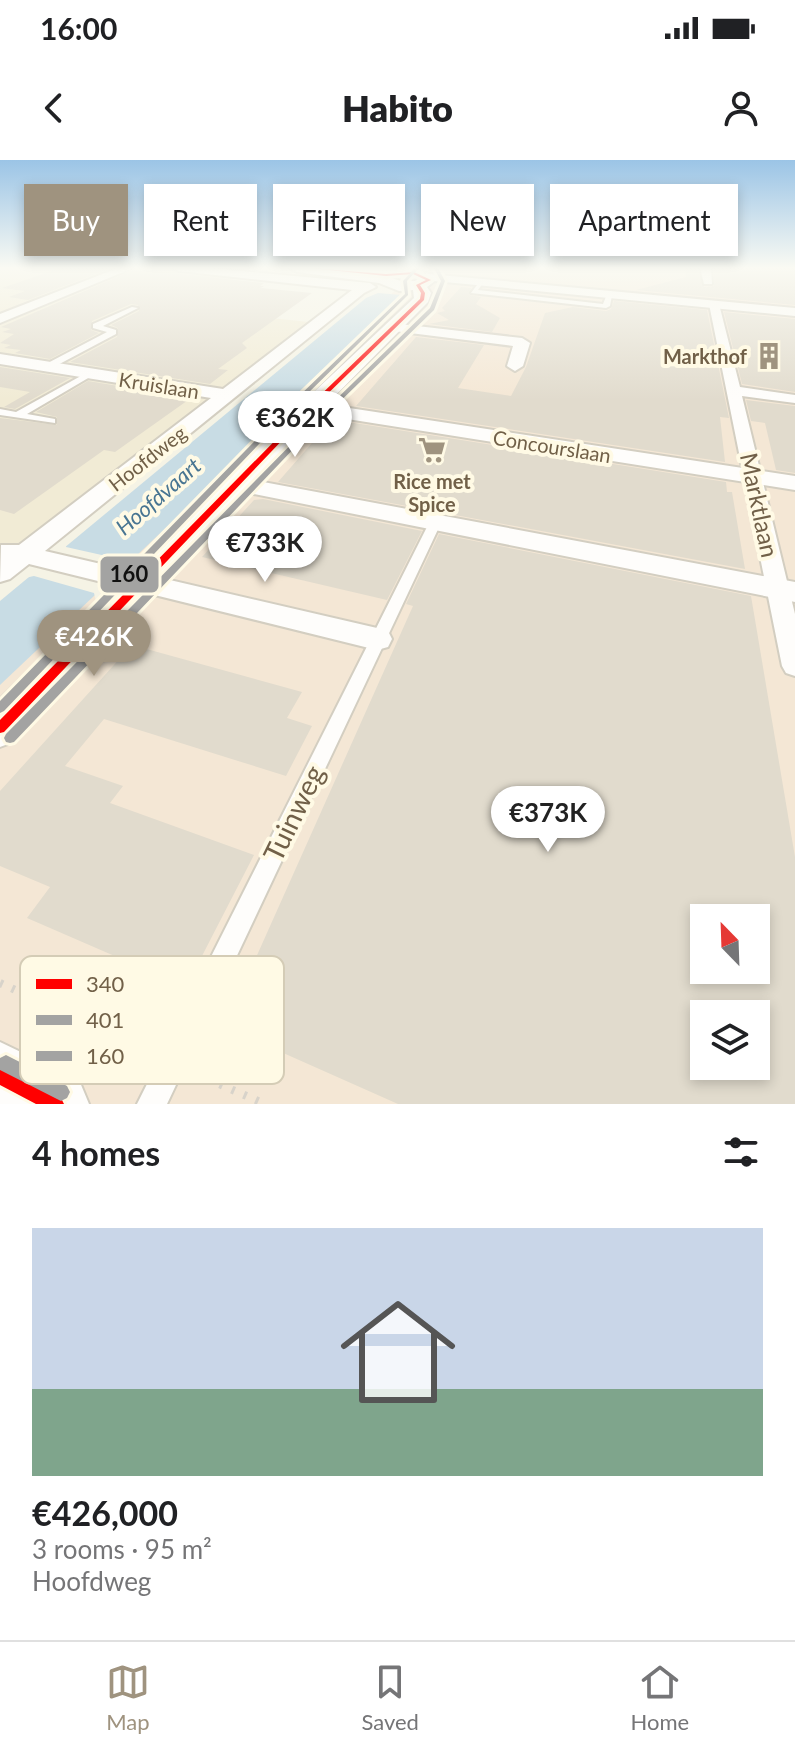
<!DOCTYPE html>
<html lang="en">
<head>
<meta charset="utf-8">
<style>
  body { margin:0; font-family:Lato,sans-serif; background:#f2f2f2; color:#202124; height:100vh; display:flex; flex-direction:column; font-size:30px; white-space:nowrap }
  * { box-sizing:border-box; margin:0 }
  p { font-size:26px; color:#757577 }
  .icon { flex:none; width:44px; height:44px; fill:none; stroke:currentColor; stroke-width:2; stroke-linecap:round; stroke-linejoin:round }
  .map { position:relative; height:944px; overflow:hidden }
  .details { display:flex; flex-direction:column; background:#fff; flex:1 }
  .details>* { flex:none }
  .hud { position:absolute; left:24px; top:24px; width:748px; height:72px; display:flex; gap:16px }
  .needle { width:52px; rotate:337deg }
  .fabs { position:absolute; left:690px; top:744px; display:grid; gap:16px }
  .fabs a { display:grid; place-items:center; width:80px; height:80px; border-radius:0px; background:#fff; box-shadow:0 4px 12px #0003; font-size:40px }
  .price { position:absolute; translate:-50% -68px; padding:0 18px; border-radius:28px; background:#fff; color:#222; font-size:26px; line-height:52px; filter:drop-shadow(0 2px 4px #0008) }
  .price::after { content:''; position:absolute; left:50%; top:48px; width:24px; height:18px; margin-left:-12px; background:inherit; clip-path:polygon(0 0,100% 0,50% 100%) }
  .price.on { background:#9f937f; color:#fff }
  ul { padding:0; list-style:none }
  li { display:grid; align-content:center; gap:16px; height:424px; padding:0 32px }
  li span { display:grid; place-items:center; height:248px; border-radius:0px; color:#555 }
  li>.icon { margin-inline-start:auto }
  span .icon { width:144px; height:144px; fill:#fffc; stroke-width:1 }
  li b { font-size:34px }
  h2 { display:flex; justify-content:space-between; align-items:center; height:96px; padding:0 32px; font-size:34px }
  .tag { padding:0 28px; border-radius:0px; background:#fff; box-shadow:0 4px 12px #0003; font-size:28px; line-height:72px }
  .tag.on { background:#9f937f; color:#fff }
  .status { display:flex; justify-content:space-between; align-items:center; height:56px; padding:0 40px; background:#fff; direction:ltr }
  .status svg { height:22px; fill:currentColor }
  header { display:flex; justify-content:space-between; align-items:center; height:104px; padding:0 32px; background:#fff; font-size:36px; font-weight:800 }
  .menu { display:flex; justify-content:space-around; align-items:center; height:112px; border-top:2px solid #e0e0e0; background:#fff; font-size:22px; color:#757577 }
  .menu a { display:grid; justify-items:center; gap:4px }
  .menu .on { color:#9f937f }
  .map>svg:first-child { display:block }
</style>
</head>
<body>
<div class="status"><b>16:00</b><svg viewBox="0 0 49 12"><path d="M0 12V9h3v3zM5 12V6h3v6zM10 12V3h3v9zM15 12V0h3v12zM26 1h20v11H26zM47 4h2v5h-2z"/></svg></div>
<header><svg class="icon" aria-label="back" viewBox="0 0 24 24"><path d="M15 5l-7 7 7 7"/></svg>Habito<svg class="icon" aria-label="person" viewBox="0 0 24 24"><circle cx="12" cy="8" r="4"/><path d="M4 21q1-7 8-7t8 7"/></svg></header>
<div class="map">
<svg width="795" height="944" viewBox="0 0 795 944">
  <rect width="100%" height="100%" fill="#f5f3e5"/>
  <path fill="#f1ebd5" d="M 0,108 L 168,108 L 240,115 L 183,149 L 318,163 L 0,415 Z"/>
  <path fill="#f4e7d5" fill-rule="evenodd" d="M 369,108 L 795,108 L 795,944 L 0,944 L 0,481 L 416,112 ZM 704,758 L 756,758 L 756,810 L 704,810 ZM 704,854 L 756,854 L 756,906 L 704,906 Z"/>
  <path fill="#c8dce4" d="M 378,133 L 401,135 L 229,308 L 0,525 L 0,441 L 366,138 Z"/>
  <path fill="#f5f3e5" d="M 66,381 L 66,387 L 124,400 L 143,396 L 96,441 L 94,433 L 34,416 L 20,419 Z"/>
  <path fill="#e1dbcd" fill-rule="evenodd" d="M 60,108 L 111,108 L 28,140 L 9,137 L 25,131 L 2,128 Z
    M 685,108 L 697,108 L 704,127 L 714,126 L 714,108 L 795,108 L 795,145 L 636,130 L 686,117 Z
    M 136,109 L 264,123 L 260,126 L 264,126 L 261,128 L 312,133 L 242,183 L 247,188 L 218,209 L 228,210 L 210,224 L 70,202 L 117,177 L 118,168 L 111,165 L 139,151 L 138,145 L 131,144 L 92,161 L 91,170 L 99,173 L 50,199 L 15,193 L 21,190 L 4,188 L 11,185 L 0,183 L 14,174 L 2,172 L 11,169 L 1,167 Z
    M 461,127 L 471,128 L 469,135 L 481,137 L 476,144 L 500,158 L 492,172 L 429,164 L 449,160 L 437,153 L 445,151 L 442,148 Z
    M 614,141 L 707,150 L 729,258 L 720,257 L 725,302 L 356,246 L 416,177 L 484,185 L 458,228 L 511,236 L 526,207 L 545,153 L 573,147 L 606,151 L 611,149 Z
    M 724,152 L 795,159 L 795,232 L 742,224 Z
    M 0,207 L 70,218 L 15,249 L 4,247 L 30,232 L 0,227 Z
    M 88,221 L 191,238 L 115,292 L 104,290 L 14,354 L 0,350 L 0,258 L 57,265 L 57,257 L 36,252 Z
    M 746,240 L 795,246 L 795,313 L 776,310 L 765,263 L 751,261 Z
    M 342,261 L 726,322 L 727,332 L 732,332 L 745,409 L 278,322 L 325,268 L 334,270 Z
    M 263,339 L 422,371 L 387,440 L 202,397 L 254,340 Z
    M 439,374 L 751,436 L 795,697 L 795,944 L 398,944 L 225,867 L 413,446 L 406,444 ZM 704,758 L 756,758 L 756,810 L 704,810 ZM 704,854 L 756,854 L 756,906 L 704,906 Z
    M 132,485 L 302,532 L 287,558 L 312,566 L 286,616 L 104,559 L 65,606 L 123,626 L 110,643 L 254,695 L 186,827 L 27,758 L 50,727 L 0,706 L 0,631 Z"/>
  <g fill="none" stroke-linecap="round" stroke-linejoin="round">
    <g stroke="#d3cec1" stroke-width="4">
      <path id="service" d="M 480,121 L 483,123 L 478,130 L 603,144 L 607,134 L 612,135 L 610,146 L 606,148 L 471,133 Z
        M 132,147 L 138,148 L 103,166 L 116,170 L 116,174 L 50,209 L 44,209 L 44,205 L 107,172 L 93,168 L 93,164 Z
        M 88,212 L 95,214 L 27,254 L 55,259 L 55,263 L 0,255 L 0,249 L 16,252 Z
        M 435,359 L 441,363 L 167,944 L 137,944 L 429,363 Z"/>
    </g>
    <g stroke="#d3cec1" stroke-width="4">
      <path id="pedestrian" d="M 714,141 L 719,144 L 740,227 L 795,235 L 795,243 L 742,236 L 795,454 L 795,516 L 786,513 L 782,506 L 709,144 Z"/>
    </g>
    <g stroke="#d3cec1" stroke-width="4">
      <path id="minor" d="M 118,108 L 133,108 L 0,163 L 0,154 Z
        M 173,108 L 207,108 L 370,123 L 376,127 L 364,133 L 45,391 L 377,468 L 388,471 L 392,479 L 388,487 L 377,490 L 29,404 L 10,419 L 0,422 L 1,385 L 19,385 L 211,238 L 0,204 L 0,194 L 223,229 L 352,130 L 179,111 Z
        M 700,108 L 711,108 L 712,124 L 704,124 Z
        M 428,114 L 795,148 L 795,156 L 424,120 L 422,118 Z
        M 391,163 L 522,178 L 530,183 L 523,206 L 515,211 L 507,206 L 513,186 L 386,170 L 386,164 Z
        M 310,242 L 795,316 L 795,330 L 303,252 L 301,248 Z
        M 237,317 L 795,422 L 795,442 L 229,329 L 226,324 L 229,319 Z"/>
    </g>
    <g stroke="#d3cec1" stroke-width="4">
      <path id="tertiary" d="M 290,108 L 327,108 L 382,115 L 401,121 L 415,121 L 427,113 L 436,120 L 427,127 L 431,133 L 428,142 L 318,253 L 16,581 L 0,587 L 0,539 L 302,243 L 414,138 L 413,130 L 399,131 L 379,123 L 297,112 Z
        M 0,882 L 79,920 L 89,944 L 0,944 Z"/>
    </g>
    <path stroke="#d8d3ca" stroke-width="8" stroke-dasharray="3 10" stroke-linecap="butt" d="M 0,823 L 147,891
      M 196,914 L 265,944"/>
    <use href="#service" fill="#fefdfb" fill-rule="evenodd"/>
    <use href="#pedestrian" fill="#fefdfb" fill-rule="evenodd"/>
    <use href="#minor" fill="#fefdfb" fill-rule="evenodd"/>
    <use href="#tertiary" fill="#fefdfb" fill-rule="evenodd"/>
    <g stroke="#fffae5" stroke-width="6">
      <path id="bus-1" d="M 310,108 L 386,114 L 414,112 L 431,120 L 420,125 L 425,133 L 424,140 L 312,249 L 4,572 L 0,573 L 0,560 L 308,247 L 420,139 L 421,133 L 416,125 L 426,120 L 413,114 L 386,116 Z
        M 0,907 L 61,938 L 64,944 L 36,944 L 0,925 Z"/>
    </g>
    <g stroke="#fffae5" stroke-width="6">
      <path id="bus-2" d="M 434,108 L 438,108 L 445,121 L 434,150 L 322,259 L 14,582 L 10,583 L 6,582 L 4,578 L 6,574 L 318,257 L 430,148 L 441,121 Z"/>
    </g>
    <g stroke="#fffae5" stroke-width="6">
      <path id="bus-3" d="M 415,108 L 419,108 L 407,121 L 408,135 L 302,239 L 4,551 L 0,553 L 0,541 L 298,237 L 405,134 L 403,121 Z
        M 6,895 L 67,926 L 70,932 L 67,938 L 61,941 L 55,938 L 0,910 L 0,898 Z"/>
    </g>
    <use href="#bus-1" fill="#f00" fill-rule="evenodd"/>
    <use href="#bus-2" fill="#a3a3a2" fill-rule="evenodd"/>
    <use href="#bus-3" fill="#a3a3a2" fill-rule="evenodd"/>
  </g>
  <linearGradient id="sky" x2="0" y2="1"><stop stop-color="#9bc4e6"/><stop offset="0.45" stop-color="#fafaf3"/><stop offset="1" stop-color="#fafaf3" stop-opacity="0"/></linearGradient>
  <rect width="795" height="240" fill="url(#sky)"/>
  <defs>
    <g id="building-bare" transform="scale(2.16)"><path d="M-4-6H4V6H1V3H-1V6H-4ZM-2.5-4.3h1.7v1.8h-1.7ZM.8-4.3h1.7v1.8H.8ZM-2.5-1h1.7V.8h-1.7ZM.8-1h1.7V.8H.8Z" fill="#9f937f" stroke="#fffae5" stroke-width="2.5" paint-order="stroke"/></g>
    <g id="supermarket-bare" transform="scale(2.16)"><path d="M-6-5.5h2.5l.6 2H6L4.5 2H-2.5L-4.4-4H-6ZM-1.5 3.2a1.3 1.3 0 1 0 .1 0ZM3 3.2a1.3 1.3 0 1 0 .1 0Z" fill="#9f937f" stroke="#fffae5" stroke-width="2.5" paint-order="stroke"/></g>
  </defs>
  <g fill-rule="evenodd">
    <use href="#building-bare" x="769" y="196"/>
    <use href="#supermarket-bare" x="432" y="290"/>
  </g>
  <g text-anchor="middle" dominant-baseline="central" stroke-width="8" stroke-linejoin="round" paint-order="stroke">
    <g font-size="20" font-weight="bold" fill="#716048" stroke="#fffae5" text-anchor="end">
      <text x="747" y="196">Markthof</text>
      <text x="432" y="321" text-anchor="middle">Rice met<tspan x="432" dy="23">Spice</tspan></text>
    </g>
    <g font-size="20" fill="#716048" stroke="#fffae5">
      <text transform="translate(159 225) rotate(9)">Kruislaan</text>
      <text transform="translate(552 286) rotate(9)">Concourslaan</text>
      <text transform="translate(147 298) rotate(-38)">Hoofdweg</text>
    </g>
    <g font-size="22" font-style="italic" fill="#487592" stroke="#fffae5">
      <text transform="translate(158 336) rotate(-41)">Hoofdvaart</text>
    </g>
    <g font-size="24" fill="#716048" stroke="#fffae5">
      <text transform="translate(760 345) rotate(78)">Marktlaan</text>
    </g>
    <g font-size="28" fill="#716048" stroke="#fffae5">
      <text transform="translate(293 653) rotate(-64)">Tuinweg</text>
    </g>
  </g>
  <rect x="20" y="796" width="264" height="128" rx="12" fill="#fffae5" stroke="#d4ccb6" stroke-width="2"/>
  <rect x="36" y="819" width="36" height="10" fill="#f00"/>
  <rect x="36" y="855" width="36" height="10" fill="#a3a3a2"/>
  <rect x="36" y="891" width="36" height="10" fill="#a3a3a2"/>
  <g font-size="22" fill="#716048">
    <text x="86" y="832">340</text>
    <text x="86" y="868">401</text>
    <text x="86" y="904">160</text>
  </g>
  <rect stroke="#fffae5" stroke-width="3" x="99" y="395" width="61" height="39" rx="8" fill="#a3a3a2"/>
  <g font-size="22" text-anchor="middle" font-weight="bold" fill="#111">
    <text x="129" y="422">160</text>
  </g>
</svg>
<div class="fabs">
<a><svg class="needle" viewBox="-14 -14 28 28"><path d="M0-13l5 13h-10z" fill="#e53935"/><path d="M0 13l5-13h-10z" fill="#757577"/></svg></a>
<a><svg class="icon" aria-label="layers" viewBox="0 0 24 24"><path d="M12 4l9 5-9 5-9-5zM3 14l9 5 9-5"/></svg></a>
</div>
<b class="price" style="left:295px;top:299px">€362K</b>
<b class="price" style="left:265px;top:424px">€733K</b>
<b class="price on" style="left:94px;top:518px">€426K</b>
<b class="price" style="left:548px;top:694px">€373K</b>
<div class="hud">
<a class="tag on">Buy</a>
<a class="tag">Rent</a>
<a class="tag">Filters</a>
<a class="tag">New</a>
<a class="tag">Apartment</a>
</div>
</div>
<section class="details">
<h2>4 homes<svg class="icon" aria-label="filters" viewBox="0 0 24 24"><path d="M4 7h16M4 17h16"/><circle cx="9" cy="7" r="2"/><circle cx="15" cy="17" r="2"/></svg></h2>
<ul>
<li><span style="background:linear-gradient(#c9d6e8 65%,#7fa58c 0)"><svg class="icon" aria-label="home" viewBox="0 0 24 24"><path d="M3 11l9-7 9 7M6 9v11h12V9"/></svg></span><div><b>€426,000</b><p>3 rooms · 95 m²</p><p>Hoofdweg</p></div></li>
</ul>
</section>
<nav class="menu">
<a class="on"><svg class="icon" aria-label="map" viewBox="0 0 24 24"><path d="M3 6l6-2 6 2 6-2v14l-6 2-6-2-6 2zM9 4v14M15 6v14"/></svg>Map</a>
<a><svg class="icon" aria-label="saved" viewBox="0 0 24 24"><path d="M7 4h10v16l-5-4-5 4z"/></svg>Saved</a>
<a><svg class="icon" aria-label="home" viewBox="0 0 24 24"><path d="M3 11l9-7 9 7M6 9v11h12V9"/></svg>Home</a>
</nav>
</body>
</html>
